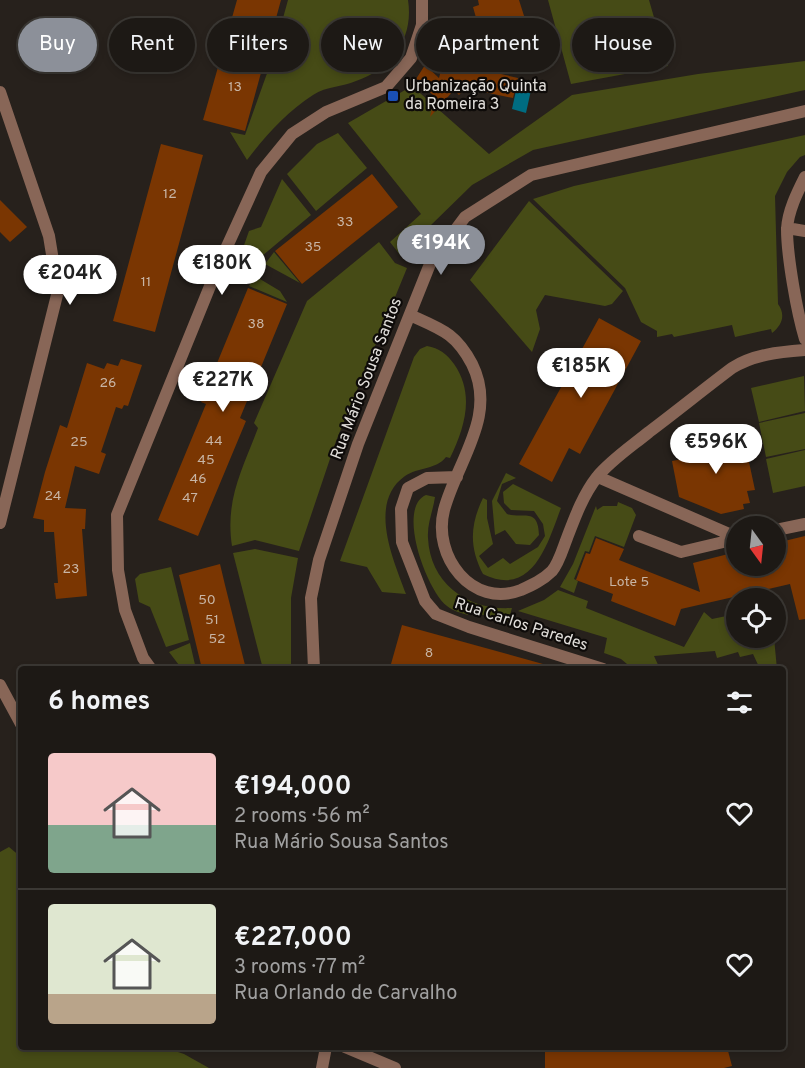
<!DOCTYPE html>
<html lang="en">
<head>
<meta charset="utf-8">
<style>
  body { margin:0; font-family:Overpass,sans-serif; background:#25221e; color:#f1f3f6; height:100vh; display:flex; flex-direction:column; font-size:22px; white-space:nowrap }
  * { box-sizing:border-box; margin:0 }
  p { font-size:20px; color:#a0a0a0 }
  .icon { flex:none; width:33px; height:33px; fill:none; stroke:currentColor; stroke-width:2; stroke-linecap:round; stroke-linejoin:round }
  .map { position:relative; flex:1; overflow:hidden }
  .sheet { position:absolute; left:18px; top:666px; width:768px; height:384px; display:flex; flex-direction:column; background:#1d1915; border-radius:6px; box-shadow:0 3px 9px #0003,0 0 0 2px #3b3834 }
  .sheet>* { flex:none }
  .banner { position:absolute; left:18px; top:18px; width:770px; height:54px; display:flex; gap:12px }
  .needle { width:39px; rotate:165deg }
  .buttons { position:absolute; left:726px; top:516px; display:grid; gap:12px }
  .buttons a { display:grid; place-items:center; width:60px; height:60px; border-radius:50%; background:#1d1915; box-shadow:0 3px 9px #0003,0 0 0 2px #3b3834; font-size:30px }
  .price { position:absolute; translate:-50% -51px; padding:0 14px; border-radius:21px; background:#fff; color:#222; font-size:20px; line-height:39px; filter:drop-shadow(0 2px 3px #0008) }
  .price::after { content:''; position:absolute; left:50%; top:36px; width:18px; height:14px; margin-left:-9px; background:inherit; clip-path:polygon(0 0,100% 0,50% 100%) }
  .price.current { background:#8c9099; color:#fff }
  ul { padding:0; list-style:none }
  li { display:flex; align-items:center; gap:18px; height:150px; padding:0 30px }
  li+li { border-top:2px solid #3b3834 }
  li span { display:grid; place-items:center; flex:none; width:168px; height:120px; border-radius:6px; color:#555 }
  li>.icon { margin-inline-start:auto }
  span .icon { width:72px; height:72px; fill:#fffc; stroke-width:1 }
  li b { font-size:26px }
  h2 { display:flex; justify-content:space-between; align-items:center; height:72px; padding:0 30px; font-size:26px }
  .chip { padding:0 21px; border-radius:27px; background:#1d1915; box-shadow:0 3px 9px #0003,0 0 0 2px #3b3834; font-size:21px; line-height:54px }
  .chip.current { background:#8c9099; color:#fff }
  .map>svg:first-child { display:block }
</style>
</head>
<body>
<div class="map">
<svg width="805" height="1068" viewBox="0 0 805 1068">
  <rect width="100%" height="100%" fill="#27211c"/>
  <path fill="#464b16" d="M 288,0 L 408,0 C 414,38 392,69 356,81 C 342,87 327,86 313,95 C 287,112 266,135 247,160 L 230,132 L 245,135 L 270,65 Z
    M 548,0 L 649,0 L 668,66 L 571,84 Z
    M 805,61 L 805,90 L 533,150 L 472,185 L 430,226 L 410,260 L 400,255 L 390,242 L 421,214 L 348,123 L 412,86 L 489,154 L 572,95 L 698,74 Z
    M 338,133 L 367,168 L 316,211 L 287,174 L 317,144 Z
    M 805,135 L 805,155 L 800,157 L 787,172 L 775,196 L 778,304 C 786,315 782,325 772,333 L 771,329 L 735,337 L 732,325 L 674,337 L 672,334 L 657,337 L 657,331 L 641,322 L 625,288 L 533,199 L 574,186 Z
    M 282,179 L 311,215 L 262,256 L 243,248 L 249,231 L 261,227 Z
    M 529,201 L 623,291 L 612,304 L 605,306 L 545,295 L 536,310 L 540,329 L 532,352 L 470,280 Z
    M 379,242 L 395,263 L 407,268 L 336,441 L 299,551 L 255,540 L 232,546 C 225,500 242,470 258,428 L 254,423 L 307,301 Z
    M 274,252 L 300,283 L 265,264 Z
    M 255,276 L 280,291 L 287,302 L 249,286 Z
    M 427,346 C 439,348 447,354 454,364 C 475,394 465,427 450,458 L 446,457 C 436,470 418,467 405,476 C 367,503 394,561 406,594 L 382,592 L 367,567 L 340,561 L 414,357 L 420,349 Z
    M 804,376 L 805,411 L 759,422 L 751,388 Z
    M 805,413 L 805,449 L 766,457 L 759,423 Z
    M 805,450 L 805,486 L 773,493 L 766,459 Z
    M 506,473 L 516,478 L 502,484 L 497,501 L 507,514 C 524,519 538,507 539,535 L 530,545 L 516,544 L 505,530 L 495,535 L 492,501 Z
    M 513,484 L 561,508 C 548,542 533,599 483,574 C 469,547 470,525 483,498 L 487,500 L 487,518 L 493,544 L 479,556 L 488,568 L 503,558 L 510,564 L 538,547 L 545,536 L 543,524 L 534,511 L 511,510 L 504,503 L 503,492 Z
    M 426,495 L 435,497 C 433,511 427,524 428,538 C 430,584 469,611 512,608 L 508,622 L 469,611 L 468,615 C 461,613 453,611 447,606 C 427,591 396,508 426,495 Z
    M 618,502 L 632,508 L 636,515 L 624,547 L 595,536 L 589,552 L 585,551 L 574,579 L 578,581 L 574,593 L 560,587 L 573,564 L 596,506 L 597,510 L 603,506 L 617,506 Z
    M 255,549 L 298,558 L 291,598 L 291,669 L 263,669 L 233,553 Z
    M 171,567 L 189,640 L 166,647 L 150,607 L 139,602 L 135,579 L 140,574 Z
    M 558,590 L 588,601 L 586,608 L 684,647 L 704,612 L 712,619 L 736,614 L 736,638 L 774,638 L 777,669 L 760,669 L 753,654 L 740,657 L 738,652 L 717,658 L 715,651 L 654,656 L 660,669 L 633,669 L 621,659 L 604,653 L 607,638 L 518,611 L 544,600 Z
    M 190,643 L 196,669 L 182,669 L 169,652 Z
    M 9,847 L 21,857 L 21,1047 L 163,1047 L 184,1054 L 209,1068 L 0,1068 L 0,852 Z"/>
  <path fill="#006c81" d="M 517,86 L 531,90 L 526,113 L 512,109 Z"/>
  <path fill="#7a3602" d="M 237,0 L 281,0 L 245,131 L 203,120 Z
    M 478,0 L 519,0 L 525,19 L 480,32 L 473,7 L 479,5 Z
    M 456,45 L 477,49 L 475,56 L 504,62 L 501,74 L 518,78 L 513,98 L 465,88 L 459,95 L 454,90 L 430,117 L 435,97 L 416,79 L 425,65 L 439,78 L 446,50 L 455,51 Z
    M 161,144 L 203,155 L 155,332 L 113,321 Z
    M 372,174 L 398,207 L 302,284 L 275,251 Z
    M 0,200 L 27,227 L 10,242 L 0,232 Z
    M 248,288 L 287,304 L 240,418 L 246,421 L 198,536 L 158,520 L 206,404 L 201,402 Z
    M 599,318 L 641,341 L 580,454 L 569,448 L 552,482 L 519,464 Z
    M 121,359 L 142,365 L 128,406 L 124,405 L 122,409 L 116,407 L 101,452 L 106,454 L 99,474 L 75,466 L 65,508 L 86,509 L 85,529 L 82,529 L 87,596 L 56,599 L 54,583 L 58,583 L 54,532 L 44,532 L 44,520 L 33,518 L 45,472 L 60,425 L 67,428 L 87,363 L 104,369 L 107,363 L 118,366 Z
    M 743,434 L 755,490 L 747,491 L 750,503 L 743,504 L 744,509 L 721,514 L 679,497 L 672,461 L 692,457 L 690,446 Z
    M 805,536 L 805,619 L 799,620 L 790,584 L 681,609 L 675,626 L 611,601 L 613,594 L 576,580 L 586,553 L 590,554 L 596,538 L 624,549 L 619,560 L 700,592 L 693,563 L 736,552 L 736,566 L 776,566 L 776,543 Z
    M 220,564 L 225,585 L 246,669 L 202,669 L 189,615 L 179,575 Z
    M 402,625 L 543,664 L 542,669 L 409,669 L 391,664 Z
    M 556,1047 L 727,1047 L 732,1066 L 724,1068 L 545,1068 L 545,1051 L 556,1050 Z"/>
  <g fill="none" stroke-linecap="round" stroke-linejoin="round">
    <path stroke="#886657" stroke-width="12" d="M 0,92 L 49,236 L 58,291 L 0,523
      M 805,177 C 797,193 788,211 787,229 C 787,256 797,313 805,339
      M 787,228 L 805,231
      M 410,315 C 441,329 456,333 472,364 C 498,416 457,461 444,510 C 432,556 472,609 521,590 C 532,585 543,580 552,571 C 559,563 563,548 567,538 C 575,517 583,495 597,477 C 611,460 632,446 649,432 C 677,411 704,389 732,368 C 754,354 780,352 805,350
      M 457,477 L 427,478 L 408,488 L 401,509 L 402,542 L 425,601 L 436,614 L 469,627 L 603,669
      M 598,477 L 736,537
      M 776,530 L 805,524
      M 639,536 L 681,552 L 736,539
      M 151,669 L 143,658 L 125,610 L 118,570 L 117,515 L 219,264 L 261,172 L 292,134 L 326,112 L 386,87 L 411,58 L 422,25 L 422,0
      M 314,669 L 311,598 L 319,560 L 358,444 L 430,264 L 465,217 L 531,175 L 805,111
      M 0,685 L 21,724
      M 345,1047 L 395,1068
      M 322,1068 L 326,1047"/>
  </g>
  <rect fill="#1a4fb4" stroke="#0e0b09" stroke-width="2" x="387" y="90" width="12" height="12" rx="3"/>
  <g text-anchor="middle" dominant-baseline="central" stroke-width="4.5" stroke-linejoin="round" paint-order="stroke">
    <g font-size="14" fill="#c8b5a5">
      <text x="235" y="87">13</text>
      <text x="170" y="194">12</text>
      <text x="345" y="222">33</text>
      <text x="313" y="247">35</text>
      <text x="146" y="282">11</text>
      <text x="256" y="324">38</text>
      <text x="108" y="383">26</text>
      <text x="214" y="441">44</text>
      <text x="79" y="442">25</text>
      <text x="206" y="460">45</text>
      <text x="198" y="479">46</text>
      <text x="53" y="496">24</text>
      <text x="190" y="498">47</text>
      <text x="71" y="569">23</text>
      <text x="629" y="582">Lote 5</text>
      <text x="207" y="600">50</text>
      <text x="212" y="620">51</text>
      <text x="217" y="639">52</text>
      <text x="429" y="653">8</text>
    </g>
    <g font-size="16" fill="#e2dfdb" stroke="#0e0b09" text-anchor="start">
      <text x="405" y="87">Urbanização Quinta<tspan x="405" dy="18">da Romeira 3</tspan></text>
    </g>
    <g font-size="16" fill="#e2dfdb" stroke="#0e0b09">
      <text transform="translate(367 379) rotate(-69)">Rua Mário Sousa Santos</text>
      <text transform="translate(521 625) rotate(18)">Rua Carlos Paredes</text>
    </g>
  </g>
</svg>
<div class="buttons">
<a><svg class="needle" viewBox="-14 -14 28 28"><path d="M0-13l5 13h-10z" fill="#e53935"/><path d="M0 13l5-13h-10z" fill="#a0a0a0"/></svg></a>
<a><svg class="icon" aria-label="locate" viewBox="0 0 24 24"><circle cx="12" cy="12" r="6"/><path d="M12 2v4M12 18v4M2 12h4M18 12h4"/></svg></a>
</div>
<b class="price current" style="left:441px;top:276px">€194K</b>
<b class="price" style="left:222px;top:296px">€180K</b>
<b class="price" style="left:70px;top:306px">€204K</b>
<b class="price" style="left:581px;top:399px">€185K</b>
<b class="price" style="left:223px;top:413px">€227K</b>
<b class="price" style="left:716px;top:475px">€596K</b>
<div class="banner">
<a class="chip current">Buy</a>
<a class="chip">Rent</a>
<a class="chip">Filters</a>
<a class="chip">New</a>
<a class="chip">Apartment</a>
<a class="chip">House</a>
</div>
<section class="sheet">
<h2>6 homes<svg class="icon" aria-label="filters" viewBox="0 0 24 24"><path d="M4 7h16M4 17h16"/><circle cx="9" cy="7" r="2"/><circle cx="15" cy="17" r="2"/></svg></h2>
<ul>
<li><span style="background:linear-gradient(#f6c9c9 60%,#7fa58c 0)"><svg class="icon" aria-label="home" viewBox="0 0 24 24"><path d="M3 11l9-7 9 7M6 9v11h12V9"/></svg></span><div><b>€194,000</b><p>2 rooms · 56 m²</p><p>Rua Mário Sousa Santos</p></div><svg class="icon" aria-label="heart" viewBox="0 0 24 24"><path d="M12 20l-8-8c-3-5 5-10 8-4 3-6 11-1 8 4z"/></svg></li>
<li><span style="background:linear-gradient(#dfe7d0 75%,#b9a48a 0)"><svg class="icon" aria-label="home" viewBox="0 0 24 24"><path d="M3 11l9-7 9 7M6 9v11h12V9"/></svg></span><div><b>€227,000</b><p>3 rooms · 77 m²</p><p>Rua Orlando de Carvalho</p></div><svg class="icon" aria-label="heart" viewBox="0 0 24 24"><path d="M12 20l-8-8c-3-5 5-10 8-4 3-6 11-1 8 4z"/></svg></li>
</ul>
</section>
</div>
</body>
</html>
